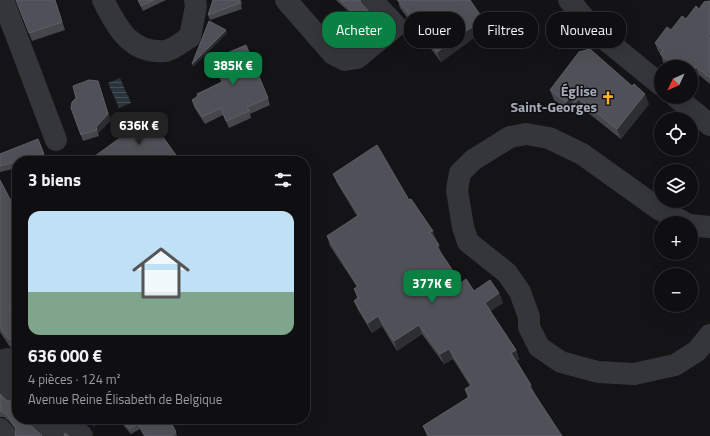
<!DOCTYPE html>
<html lang="fr">
<head>
<meta charset="utf-8">
<style>
  body { margin:0; font-family:"Titillium Web",sans-serif; background:#1d1d1f; color:#f1f3f6; height:100vh; display:flex; flex-direction:column; font-size:15px; white-space:nowrap }
  * { box-sizing:border-box; margin:0 }
  p { font-size:13px; color:#9b9c9f }
  .icon { flex:none; width:22px; height:22px; fill:none; stroke:currentColor; stroke-width:2; stroke-linecap:round; stroke-linejoin:round }
  .map { position:relative; flex:1; overflow:hidden }
  .sheet { position:absolute; left:12px; top:156px; width:298px; height:268px; display:flex; flex-direction:column; background:#0f0f11; border-radius:16px; box-shadow:0 4px 16px #0002,0 0 0 1px #2f2f31 }
  .sheet>* { flex:none }
  .top-card { position:absolute; left:322px; top:12px; width:328px; height:36px; display:flex; gap:8px }
  .needle { width:26px; rotate:226deg }
  .controls { position:absolute; left:654px; top:60px; display:grid; gap:8px }
  .controls a { display:grid; place-items:center; width:44px; height:44px; border-radius:50%; background:#0f0f11; box-shadow:0 4px 16px #0002,0 0 0 1px #2f2f31; font-size:20px }
  .price { position:absolute; translate:-50% -34px; padding:0 9px; border-radius:8px; background:#0b8043; color:#fff; font-size:13px; line-height:26px; filter:drop-shadow(0 1px 2px #0008) }
  .price::after { content:''; position:absolute; left:50%; top:24px; width:12px; height:9px; margin-left:-6px; background:inherit; clip-path:polygon(0 0,100% 0,50% 100%) }
  .price.current { background:#222; color:#fff }
  ul { padding:0; list-style:none }
  li { display:grid; align-content:center; gap:8px; height:212px; padding:0 16px }
  li span { display:grid; place-items:center; height:124px; border-radius:12px; color:#555 }
  li>.icon { margin-inline-start:auto }
  span .icon { width:72px; height:72px; fill:#fffc; stroke-width:1 }
  li b { font-size:17px }
  h2 { display:flex; justify-content:space-between; align-items:center; height:48px; padding:0 16px; font-size:17px }
  .tag { padding:0 14px; border-radius:16px; background:#0f0f11; box-shadow:0 4px 16px #0002,0 0 0 1px #2f2f31; font-size:14px; line-height:36px }
  .tag.current { background:#0b8043; color:#fff }
  .map>svg:first-child { display:block }
</style>
</head>
<body>
<div class="map">
<svg width="710" height="436" viewBox="0 0 710 436">
  <defs>
    <pattern id="water-rules" width="6" height="5" patternUnits="userSpaceOnUse"><rect width="6" height="5" fill="#29343c"/><path d="M0 2.5h6" fill="none" stroke="#454f56"/></pattern>
  </defs>
  <rect width="100%" height="100%" fill="#141417"/>
  <path fill="url(#water-rules)" d="M 120,78 L 131,103 L 119,108 L 108,83 Z"/>
  <g fill="none" stroke-linecap="round" stroke-linejoin="round">
    <path stroke="#35363c" stroke-width="22" d="M 3,0 L 56,140
      M 103,0 C 117,27 130,54 165,51 C 173,50 183,41 190,37 L 196,6 L 195,0
      M 286,0 L 333,54 L 345,60 L 357,58 L 396,26 L 372,0
      M 569,0 L 596,32 L 661,85
      M 676,97 L 710,125
      M 685,223 L 659,209 L 582,154 L 549,138 L 526,134 L 510,137 L 473,160 L 460,173 L 457,190 L 463,227 L 468,242 L 507,273 L 520,292 L 529,317 L 529,327 L 539,347 L 561,362 L 598,372 L 634,374 L 675,365 L 697,351 L 710,335
      M 691,225 L 710,227
      M 0,361 L 8,359 L 17,368
      M 0,380 L 17,397
      M 38,419 L 55,436
      M 66,419 L 82,436
      M 0,429 L 6,436"/>
  </g>
  <path fill="#45474c" d="M 16,0 L 55,0 L 65,30 L 32,41 Z
    M 138,0 L 166,0 L 143,11 Z
    M 213,0 L 241,0 L 242,4 L 241,5 L 242,9 L 210,20 L 208,15 Z
    M 336,0 L 360,0 L 361,3 L 376,19 L 378,25 L 370,31 Z
    M 396,0 L 470,0 L 483,19 L 486,29 L 441,62 L 400,8 L 398,1 Z
    M 710,1 L 710,84 L 699,75 L 694,80 L 691,77 L 691,67 L 669,67 L 663,62 L 661,54 L 658,51 L 655,43 L 686,19 Z
    M 550,90 L 649,104 L 621,139 L 582,108 L 580,112 L 574,107 L 570,112 L 554,100 Z
    M 197,94 L 268,98 L 270,105 L 250,114 L 251,118 L 229,128 L 223,115 L 205,124 L 194,107 L 192,100 L 198,96 Z
    M 71,108 L 111,120 L 98,133 L 99,136 L 83,141 Z
    M 38,139 L 46,160 L 40,161 L 17,161 L 17,168 L 0,172 L 0,154 Z
    M 333,174 L 409,200 L 437,241 L 436,241 L 442,255 L 461,283 L 474,291 L 499,293 L 503,303 L 490,311 L 516,350 L 519,359 L 517,361 L 531,385 L 535,394 L 562,436 L 427,436 L 423,426 L 468,398 L 465,389 L 470,386 L 453,359 L 444,364 L 422,334 L 397,351 L 382,326 L 372,333 L 358,310 L 354,301 L 357,298 L 354,289 L 357,287 L 330,246 L 327,236 L 357,216 L 337,183 Z
    M 0,180 L 11,201 L 17,198 L 17,310 L 15,311 L 17,314 L 15,315 L 17,318 L 17,351 L 10,347 L 0,332 Z
    M 0,394 L 27,422 L 42,436 L 15,436 L 16,430 L 9,421 L 4,417 L 0,417 Z
    M 86,419 L 102,419 L 94,426 Z
    M 118,419 L 169,419 L 176,432 L 177,436 L 144,436 L 140,429 L 131,434 Z"/>
  <path fill="#2d2e32" d="M 376,19 L 378,25 L 370,31 L 368,26 Z
    M 483,19 L 486,29 L 441,62 L 437,52 Z
    M 226,30 L 227,33 L 193,67 L 192,64 Z
    M 696,67 L 699,75 L 694,80 L 692,72 Z
    M 98,81 L 111,120 L 98,133 L 96,127 Z
    M 645,94 L 649,104 L 621,139 L 617,129 Z
    M 570,97 L 574,107 L 570,112 L 566,102 Z
    M 579,99 L 582,108 L 580,112 L 576,102 Z
    M 433,231 L 437,241 L 434,242 L 430,232 Z
    M 439,245 L 442,255 L 437,247 Z
    M 499,293 L 503,303 L 488,313 L 485,303 Z
    M 378,316 L 382,326 L 372,333 L 368,323 Z
    M 419,325 L 422,334 L 397,351 L 394,341 Z
    M 449,349 L 453,359 L 444,364 L 440,354 Z
    M 516,350 L 519,359 L 515,363 L 511,353 Z
    M 531,385 L 535,394 L 529,386 Z
    M 93,419 L 102,419 L 94,426 L 91,421 Z"/>
  <path fill="#505158" stroke="#5d5f67" d="M 16,0 L 55,0 L 62,22 L 29,33 Z
    M 138,0 L 154,0 L 141,6 Z
    M 213,0 L 239,0 L 240,3 L 208,15 Z
    M 340,0 L 360,0 L 361,3 L 376,19 L 368,26 Z
    M 398,0 L 470,0 L 483,19 L 437,52 Z
    M 710,1 L 710,34 L 708,36 L 710,38 L 710,78 L 696,67 L 692,72 L 691,72 L 691,67 L 685,67 L 683,66 L 682,67 L 676,67 L 660,54 L 663,50 L 655,43 L 667,27 L 671,30 L 682,16 L 686,19 L 696,6 L 699,9 L 704,2 Z
    M 209,21 L 226,30 L 192,64 Z
    M 246,45 L 268,98 L 247,107 L 249,111 L 226,121 L 221,108 L 202,117 L 192,100 L 198,96 L 197,94 L 222,82 L 213,59 Z
    M 590,49 L 632,86 L 634,84 L 645,94 L 617,129 L 579,99 L 576,102 L 570,97 L 566,102 L 550,90 L 579,52 Z
    M 89,80 L 98,81 L 108,114 L 96,127 L 97,130 L 81,135 L 71,108 L 72,102 L 76,98 L 73,86 Z
    M 149,117 L 180,161 L 88,161 Z
    M 38,139 L 44,154 L 0,166 L 0,154 Z
    M 377,145 L 409,200 L 411,199 L 433,231 L 430,232 L 439,245 L 437,247 L 461,283 L 466,279 L 474,291 L 490,280 L 499,293 L 485,303 L 516,350 L 511,353 L 531,385 L 529,386 L 562,436 L 429,436 L 423,426 L 469,397 L 465,389 L 472,385 L 449,349 L 440,354 L 419,325 L 394,341 L 378,316 L 368,323 L 354,301 L 359,297 L 354,289 L 358,286 L 327,236 L 359,215 L 333,174 Z
    M 0,180 L 11,201 L 17,198 L 17,298 L 11,301 L 13,304 L 9,306 L 17,318 L 17,342 L 16,343 L 7,337 L 0,327 Z
    M 0,394 L 6,400 L 16,403 L 17,404 L 17,419 L 25,419 L 27,422 L 42,436 L 16,436 L 15,435 L 16,428 L 7,415 L 2,411 L 0,411 Z
    M 121,419 L 169,419 L 176,432 L 170,436 L 145,436 L 138,424 L 129,429 Z
    M 65,433 L 69,436 L 64,436 Z"/>
  <defs>
    <g id="church-bare" transform="scale(1.08)"><path d="M-1.2-6h2.4v3.5h3.3v2.4h-3.3V6h-2.4V-.1h-3.3v-2.4h3.3Z" fill="#ffb524" stroke="#0f0f12" stroke-width="2.5" paint-order="stroke"/></g>
  </defs>
  <g fill-rule="evenodd">
    <use href="#church-bare" x="608" y="98"/>
  </g>
  <g text-anchor="middle" dominant-baseline="central" stroke-width="3" stroke-linejoin="round" paint-order="stroke">
    <g font-size="14" font-weight="bold" fill="#a5abb8" stroke="#0f0f12" text-anchor="end">
      <text x="597" y="90">Église<tspan x="597" dy="16">Saint-Georges</tspan></text>
    </g>
  </g>
</svg>
<div class="controls">
<a><svg class="needle" viewBox="-14 -14 28 28"><path d="M0-13l5 13h-10z" fill="#e53935"/><path d="M0 13l5-13h-10z" fill="#9b9c9f"/></svg></a>
<a><svg class="icon" aria-label="locate" viewBox="0 0 24 24"><circle cx="12" cy="12" r="6"/><path d="M12 2v4M12 18v4M2 12h4M18 12h4"/></svg></a>
<a><svg class="icon" aria-label="layers" viewBox="0 0 24 24"><path d="M12 4l9 5-9 5-9-5zM3 14l9 5 9-5"/></svg></a>
<a>+</a>
<a>−</a>
</div>
<b class="price" style="left:233px;top:86px">385K €</b>
<b class="price current" style="left:139px;top:146px">636K €</b>
<b class="price" style="left:432px;top:304px">377K €</b>
<div class="top-card">
<a class="tag current">Acheter</a>
<a class="tag">Louer</a>
<a class="tag">Filtres</a>
<a class="tag">Nouveau</a>
</div>
<section class="sheet">
<h2>3 biens<svg class="icon" aria-label="filters" viewBox="0 0 24 24"><path d="M4 7h16M4 17h16"/><circle cx="9" cy="7" r="2"/><circle cx="15" cy="17" r="2"/></svg></h2>
<ul>
<li><span style="background:linear-gradient(#bfe0f5 65%,#7fa58c 0)"><svg class="icon" aria-label="home" viewBox="0 0 24 24"><path d="M3 11l9-7 9 7M6 9v11h12V9"/></svg></span><div><b>636 000 €</b><p>4 pièces · 124 m²</p><p>Avenue Reine Élisabeth de Belgique</p></div></li>
</ul>
</section>
</div>
</body>
</html>
